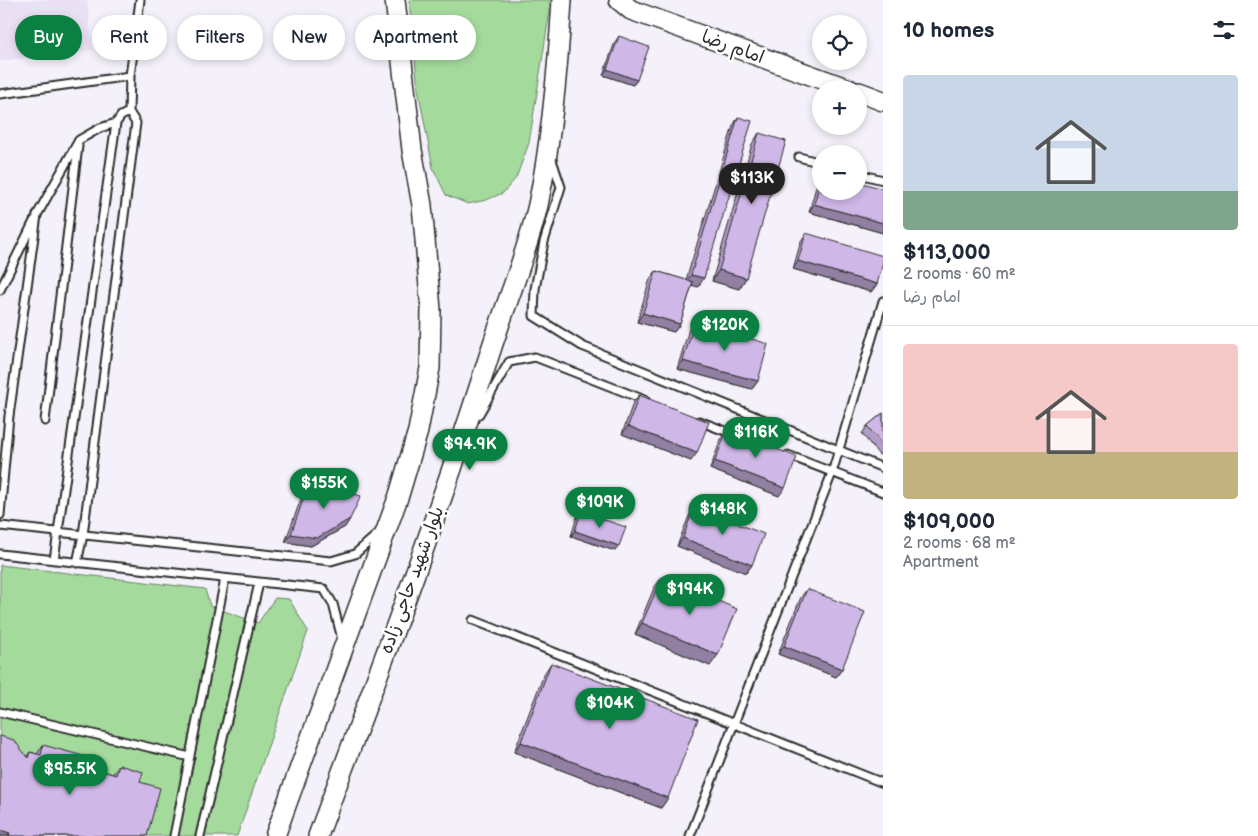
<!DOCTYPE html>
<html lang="en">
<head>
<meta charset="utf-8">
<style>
  body { margin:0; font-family:"Balsamiq Sans","Playpen Sans Arabic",sans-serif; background:#f6f6f7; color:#1f2937; height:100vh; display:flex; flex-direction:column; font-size:19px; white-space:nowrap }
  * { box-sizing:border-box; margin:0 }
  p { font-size:16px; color:#747a83 }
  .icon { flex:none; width:28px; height:28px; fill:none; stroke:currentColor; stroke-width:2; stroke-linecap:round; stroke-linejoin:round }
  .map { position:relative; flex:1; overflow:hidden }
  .side { display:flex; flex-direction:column; background:#fff; width:375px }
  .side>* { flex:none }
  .top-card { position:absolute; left:15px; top:15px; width:475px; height:45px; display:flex; gap:10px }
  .buttons { position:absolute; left:812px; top:15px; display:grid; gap:10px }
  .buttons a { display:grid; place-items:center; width:55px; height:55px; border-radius:50%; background:#fff; box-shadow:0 2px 8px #0003; font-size:25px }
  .price { position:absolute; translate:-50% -42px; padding:0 11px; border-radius:18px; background:#0b8043; color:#fff; font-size:16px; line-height:32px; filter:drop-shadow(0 1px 2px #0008) }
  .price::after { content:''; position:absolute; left:50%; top:30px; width:15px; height:11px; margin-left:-8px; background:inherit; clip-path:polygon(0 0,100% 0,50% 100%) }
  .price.active { background:#222; color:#fff }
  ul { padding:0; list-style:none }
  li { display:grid; align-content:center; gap:10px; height:265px; padding:0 20px }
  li+li { border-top:1px solid #e0e1e3 }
  li span { display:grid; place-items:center; height:155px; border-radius:5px; color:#555 }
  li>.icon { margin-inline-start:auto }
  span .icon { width:90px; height:90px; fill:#fffc; stroke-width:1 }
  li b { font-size:21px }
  h2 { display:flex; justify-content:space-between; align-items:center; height:60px; padding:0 20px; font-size:21px }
  .chip { padding:0 18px; border-radius:22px; background:#fff; box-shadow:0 2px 8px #0003; font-size:18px; line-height:45px }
  .chip.active { background:#0b8043; color:#fff }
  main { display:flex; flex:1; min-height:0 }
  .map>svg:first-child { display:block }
</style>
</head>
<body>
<main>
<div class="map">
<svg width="883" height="836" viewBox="0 0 883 836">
  <rect width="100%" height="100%" fill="#f5f1fa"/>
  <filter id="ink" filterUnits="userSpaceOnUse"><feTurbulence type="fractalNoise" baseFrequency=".02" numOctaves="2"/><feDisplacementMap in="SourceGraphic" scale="10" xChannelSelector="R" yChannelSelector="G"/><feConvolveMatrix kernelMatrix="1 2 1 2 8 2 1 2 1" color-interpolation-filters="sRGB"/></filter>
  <g filter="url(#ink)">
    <path fill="#eae0f4" d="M 0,0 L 87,0 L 93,50 L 0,61 Z"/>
    <path fill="#a5da9d" stroke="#688264" d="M 409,0 L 550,0 L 549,16 L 529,143 L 516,178 L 503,193 L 486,200 L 468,204 L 446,195 L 433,168 L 418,89 Z
      M 0,565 L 205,589 L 210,606 L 258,623 L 275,598 L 289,599 L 308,631 L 237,836 L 0,836 Z"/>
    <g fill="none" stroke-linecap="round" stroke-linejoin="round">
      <g stroke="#2b2b2b" stroke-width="11">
        <path id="lane" d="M 130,76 L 140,0
          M 0,94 L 130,76 L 129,112
          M 799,157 L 821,163
          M 552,160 L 561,187 L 544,242 L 535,289 L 534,316 L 582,346 L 883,468
          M 859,174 L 883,180
          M 0,290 L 34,221
          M 479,414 L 509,362 L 535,357 L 645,400
          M 45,421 L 78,146
          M 699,421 L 733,434
          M 788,455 L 883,492
          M 0,515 L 9,416 L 37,215 L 79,140 L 100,128 L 116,123
          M 0,526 L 331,561 L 355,554 L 379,533
          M 0,554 L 324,589 L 333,604 L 342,639
          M 54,560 L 116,123 L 121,116 L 129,112 L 136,123 L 83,535 L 77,563
          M 473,620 L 883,783
          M 0,712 L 190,757
          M 174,836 L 225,579
          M 200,836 L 259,583
          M 690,836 L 832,473 L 883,301"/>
      </g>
      <g stroke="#2b2b2b" stroke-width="22">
        <path id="secondary" d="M 619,0 L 631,10 L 849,89
          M 859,92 L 883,101
          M 275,836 L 399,495 L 418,431 L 430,368 L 431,310 L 422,205 L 412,150 L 395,0
          M 318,836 C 377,677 438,518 489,356 C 505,305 526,257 538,205 C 552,138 558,68 562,0"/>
      </g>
      <use href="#lane" stroke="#fff" stroke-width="7"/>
      <use href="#secondary" stroke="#fff" stroke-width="19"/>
    </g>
    <path fill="#b29dc7" stroke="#2b2b2b" d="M 619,36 L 637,80 L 633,85 L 603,75 L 615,42 Z
      M 738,117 L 698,287 L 692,285 L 680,324 L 674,332 L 637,322 L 650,279 L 656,271 L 686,280 L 733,126 Z
      M 759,133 L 746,278 L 739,289 L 712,281 L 752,144 Z
      M 821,175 L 821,191 L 883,189 L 883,233 L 809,212 L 818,180 Z
      M 806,233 L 877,284 L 871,292 L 793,269 L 801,241 Z
      M 695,321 L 758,381 L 752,389 L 677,369 L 689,329 Z
      M 639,395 L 691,461 L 622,434 L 633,403 Z
      M 883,413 L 883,452 L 879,455 L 862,434 L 867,426 Z
      M 727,430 L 779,496 L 710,469 L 721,439 Z
      M 310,480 L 350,519 L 345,527 L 311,546 L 285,542 L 305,488 Z
      M 694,507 L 752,565 L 746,573 L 677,546 L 689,516 Z
      M 581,512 L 615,551 L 571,536 L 577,517 Z
      M 662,577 L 710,666 L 635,634 L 654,588 Z
      M 807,589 L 842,669 L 836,677 L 778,654 L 801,597 Z
      M 551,663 L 668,798 L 661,808 L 514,752 L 544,674 Z
      M 43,745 L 85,766 L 113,774 L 119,765 L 140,782 L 147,836 L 0,836 L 27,756 L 30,752 L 37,754 Z"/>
    <path fill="#9180a2" stroke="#2b2b2b" d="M 607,69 L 637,80 L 633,85 L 603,75 Z
      M 814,204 L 883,223 L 883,233 L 809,212 Z
      M 798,261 L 877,284 L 871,292 L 793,269 Z
      M 719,270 L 746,278 L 739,289 L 712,281 Z
      M 691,275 L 704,278 L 698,287 L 685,283 Z
      M 643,313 L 680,324 L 674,332 L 637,322 Z
      M 683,361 L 758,381 L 752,389 L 677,369 Z
      M 628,426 L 697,453 L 691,461 L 622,434 Z
      M 715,461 L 785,488 L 779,496 L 710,469 Z
      M 350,519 L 345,527 L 311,546 L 285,542 L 291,534 Z
      M 575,531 L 619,546 L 615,551 L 571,536 Z
      M 683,538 L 752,565 L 746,573 L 677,546 Z
      M 642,623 L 718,655 L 710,666 L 635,634 Z
      M 784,646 L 842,669 L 836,677 L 778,654 Z
      M 521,742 L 668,798 L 661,808 L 514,752 Z
      M 0,830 L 10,833 L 7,836 L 0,836 Z"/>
    <path fill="#cfb7e7" stroke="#2b2b2b" d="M 619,36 L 649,47 L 637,80 L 607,69 Z
      M 738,117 L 752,121 L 704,278 L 691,275 Z
      M 759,133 L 786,141 L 746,278 L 719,270 Z
      M 821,180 L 821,191 L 859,191 L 859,182 L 883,189 L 883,223 L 814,204 Z
      M 806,233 L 883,256 L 883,263 L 877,284 L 798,261 Z
      M 656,271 L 693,282 L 680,324 L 643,313 Z
      M 695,321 L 768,344 L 758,381 L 683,361 Z
      M 639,395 L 709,422 L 697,453 L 628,426 Z
      M 883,413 L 883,445 L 867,426 Z
      M 727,430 L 797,457 L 785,488 L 715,461 Z
      M 310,480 L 361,496 L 350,519 L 317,538 L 291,534 Z
      M 694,507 L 764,534 L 752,565 L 683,538 Z
      M 581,512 L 626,527 L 619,546 L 575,531 Z
      M 662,577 L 737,609 L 718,655 L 642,623 Z
      M 807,589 L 865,612 L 842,669 L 784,646 Z
      M 551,663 L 698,719 L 668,798 L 521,742 Z
      M 0,736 L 14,740 L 28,758 L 30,752 L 41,755 L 43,745 L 87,757 L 85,766 L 116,775 L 119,765 L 143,772 L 140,782 L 160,788 L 147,836 L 9,836 L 10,833 L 0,830 Z"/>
  </g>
  <g text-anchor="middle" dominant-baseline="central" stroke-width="5" stroke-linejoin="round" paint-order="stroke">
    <g font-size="18" fill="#2b2b2b" stroke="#fff">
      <text transform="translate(733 47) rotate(20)">امام رضا</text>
      <text transform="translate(412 580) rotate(-70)">بلوار شهید حاجی زاده</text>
    </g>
  </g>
</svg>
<div class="buttons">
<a><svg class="icon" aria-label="locate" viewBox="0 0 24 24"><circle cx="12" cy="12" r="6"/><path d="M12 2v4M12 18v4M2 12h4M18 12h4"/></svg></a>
<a>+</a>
<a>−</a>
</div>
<b class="price active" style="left:752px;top:205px">$113K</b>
<b class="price" style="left:725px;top:352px">$120K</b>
<b class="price" style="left:756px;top:459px">$116K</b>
<b class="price" style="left:470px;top:471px">$94.9K</b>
<b class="price" style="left:324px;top:510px">$155K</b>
<b class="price" style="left:600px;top:529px">$109K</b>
<b class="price" style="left:723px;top:536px">$148K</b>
<b class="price" style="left:690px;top:616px">$194K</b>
<b class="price" style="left:610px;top:730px">$104K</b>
<b class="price" style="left:70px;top:796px">$95.5K</b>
<div class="top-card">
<a class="chip active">Buy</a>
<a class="chip">Rent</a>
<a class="chip">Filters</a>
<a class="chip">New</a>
<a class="chip">Apartment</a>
</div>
</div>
<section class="side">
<h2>10 homes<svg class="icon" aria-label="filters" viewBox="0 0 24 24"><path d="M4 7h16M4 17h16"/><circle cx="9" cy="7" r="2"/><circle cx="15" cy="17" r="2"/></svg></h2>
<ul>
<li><span style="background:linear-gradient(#c9d6e8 75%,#7fa58c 0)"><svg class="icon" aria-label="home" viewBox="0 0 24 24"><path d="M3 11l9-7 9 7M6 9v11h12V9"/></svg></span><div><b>$113,000</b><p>2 rooms · 60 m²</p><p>امام رضا</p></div></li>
<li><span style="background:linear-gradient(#f6c9c9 70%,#c2b280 0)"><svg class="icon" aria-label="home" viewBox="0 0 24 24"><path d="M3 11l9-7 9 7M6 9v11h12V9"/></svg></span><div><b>$109,000</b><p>2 rooms · 68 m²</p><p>Apartment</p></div></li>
</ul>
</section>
</main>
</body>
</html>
